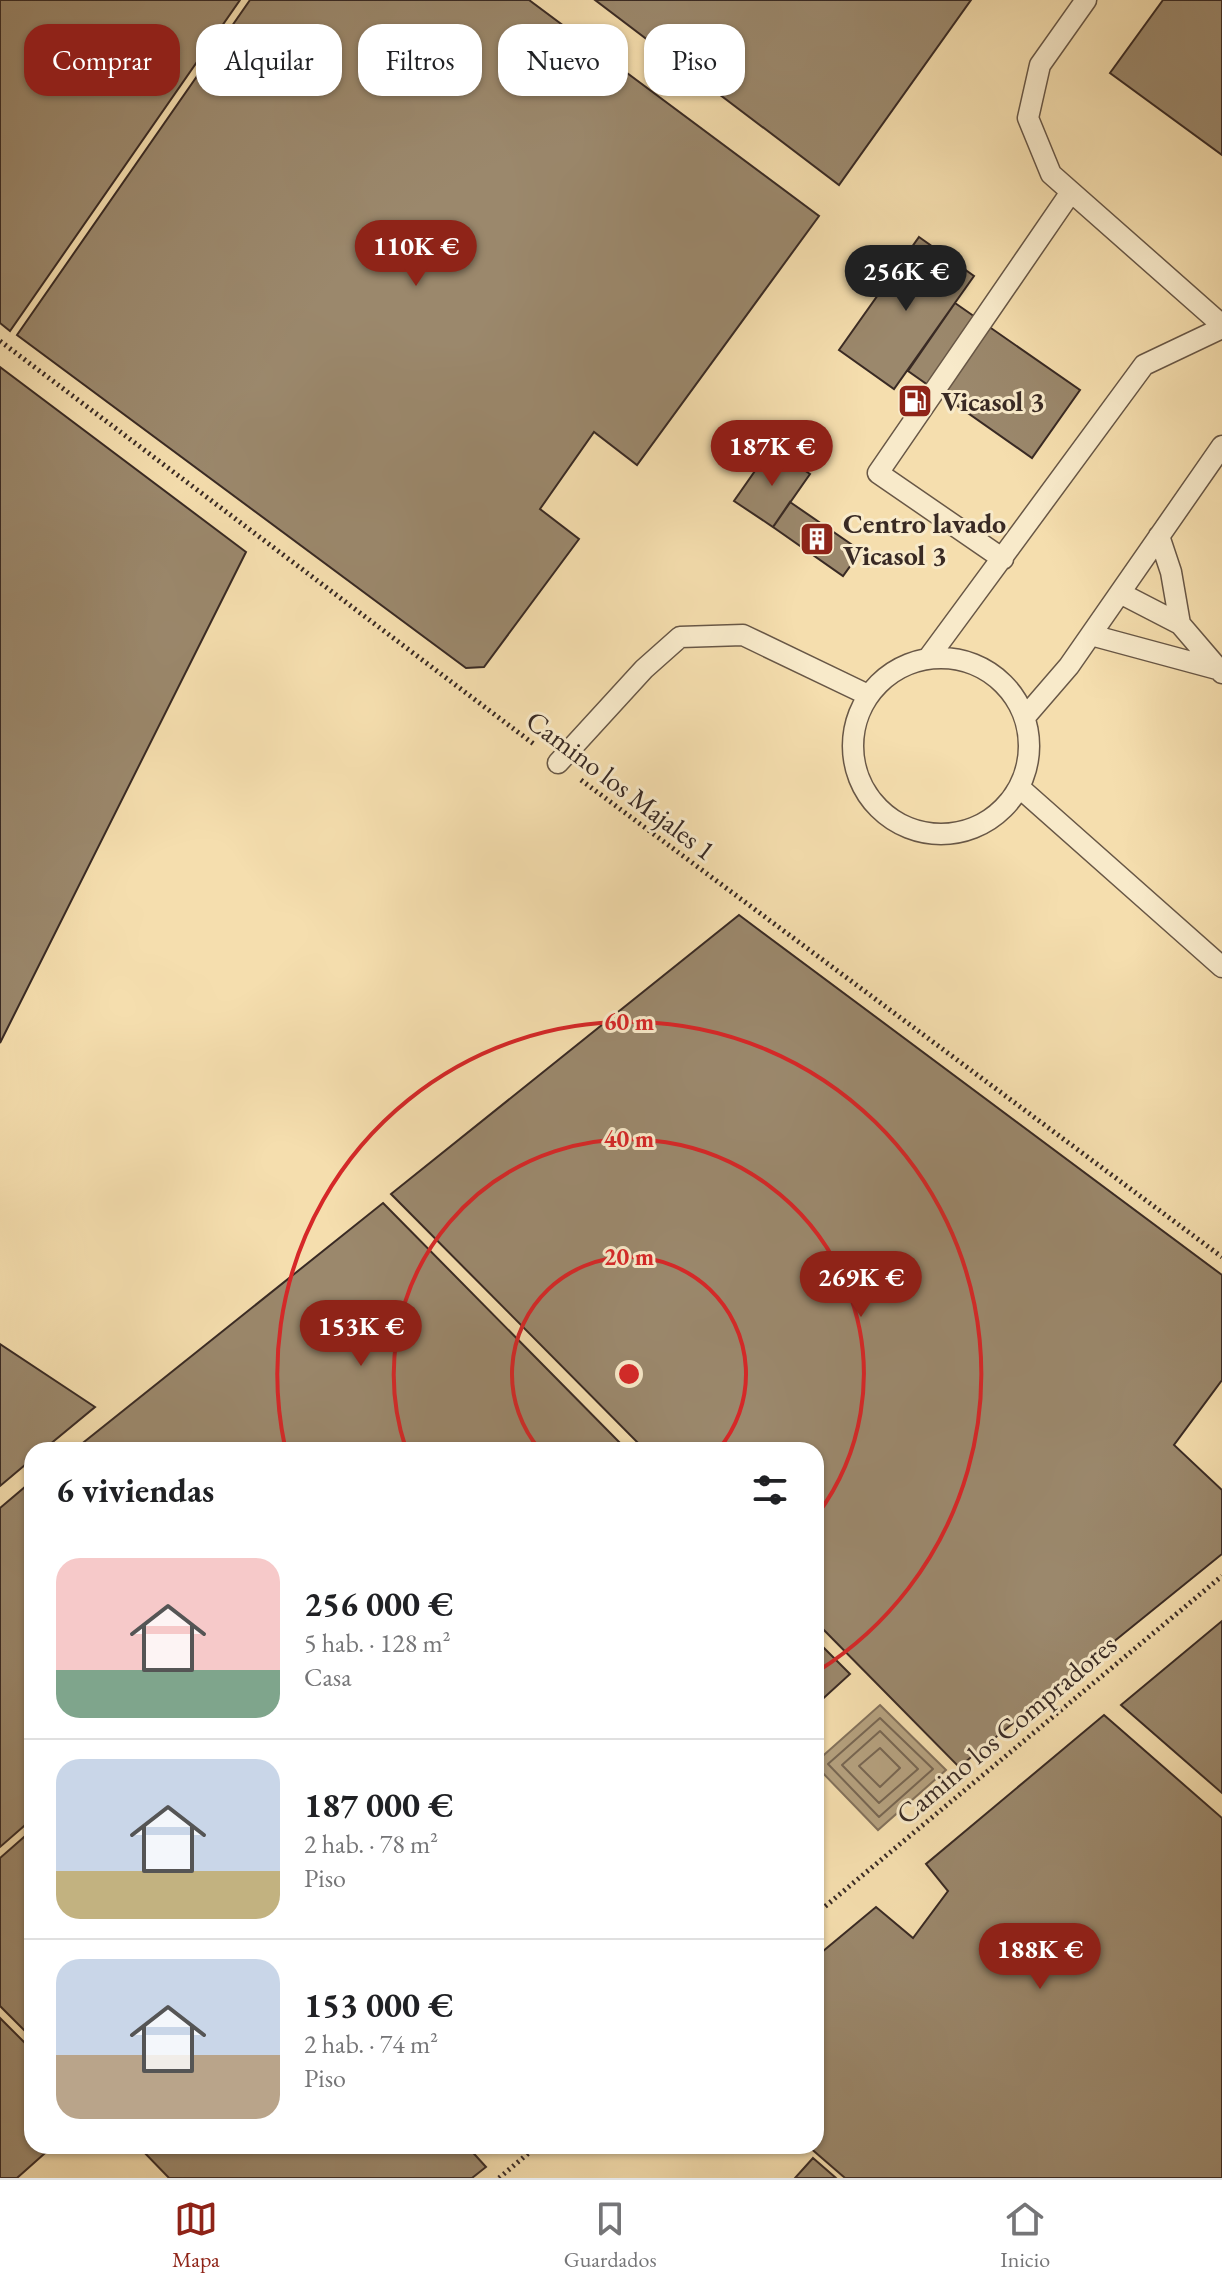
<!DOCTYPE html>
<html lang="es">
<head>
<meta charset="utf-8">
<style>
  body { margin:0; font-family:"EB Garamond",serif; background:#f2f2f2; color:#202124; height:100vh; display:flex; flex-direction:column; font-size:30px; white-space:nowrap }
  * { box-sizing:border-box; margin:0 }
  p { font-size:26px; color:#757577 }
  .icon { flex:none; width:44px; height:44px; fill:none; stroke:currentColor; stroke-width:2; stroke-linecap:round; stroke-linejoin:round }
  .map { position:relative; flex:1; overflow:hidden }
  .side { position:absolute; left:24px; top:1442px; width:800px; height:712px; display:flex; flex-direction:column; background:#fff; border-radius:24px; box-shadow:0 2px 6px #0004 }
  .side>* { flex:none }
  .top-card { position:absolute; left:24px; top:24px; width:800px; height:72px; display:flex; gap:16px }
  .price { position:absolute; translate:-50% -68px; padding:0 18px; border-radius:28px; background:#8f2418; color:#fff; font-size:26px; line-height:52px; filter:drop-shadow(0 2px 4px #0008) }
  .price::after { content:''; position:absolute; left:50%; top:48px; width:24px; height:18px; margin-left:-12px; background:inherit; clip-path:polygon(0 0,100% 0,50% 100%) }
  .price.current { background:#222; color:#fff }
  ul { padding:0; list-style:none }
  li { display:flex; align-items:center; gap:24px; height:200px; padding:0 32px }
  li+li { border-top:2px solid #e0e0e0 }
  li span { display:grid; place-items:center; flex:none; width:224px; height:160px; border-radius:24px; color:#555 }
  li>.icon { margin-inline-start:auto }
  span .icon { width:96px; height:96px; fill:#fffc; stroke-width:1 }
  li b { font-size:34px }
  h2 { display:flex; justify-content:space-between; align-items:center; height:96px; padding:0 32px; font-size:34px }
  .chip { padding:0 28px; border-radius:24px; background:#fff; box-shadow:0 2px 6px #0004; font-size:28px; line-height:72px }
  .chip.current { background:#8f2418; color:#fff }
  .tab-bar { display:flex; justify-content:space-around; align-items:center; height:112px; border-top:2px solid #e0e0e0; background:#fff; font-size:22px; color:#757577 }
  .tab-bar a { display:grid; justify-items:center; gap:4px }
  .tab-bar .current { color:#8f2418 }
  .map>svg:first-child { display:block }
</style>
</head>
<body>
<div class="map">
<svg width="1222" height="2178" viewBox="0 0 1222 2178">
  <rect width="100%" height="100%" fill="#f5deae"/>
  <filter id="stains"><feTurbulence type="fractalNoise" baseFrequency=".0025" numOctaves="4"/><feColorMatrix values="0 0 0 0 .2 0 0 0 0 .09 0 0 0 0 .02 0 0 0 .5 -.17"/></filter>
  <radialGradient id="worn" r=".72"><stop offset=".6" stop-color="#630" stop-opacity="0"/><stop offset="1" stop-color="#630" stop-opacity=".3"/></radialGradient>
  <path fill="#b5a17f" stroke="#83715b" stroke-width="2" d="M 880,1705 L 946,1770 L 878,1830 L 816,1766 L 816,1762 Z"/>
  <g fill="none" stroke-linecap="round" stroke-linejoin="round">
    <path stroke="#776652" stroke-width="2" d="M 880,1718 L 933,1769 L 879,1817 L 828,1764 Z
      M 880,1731 L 918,1769 L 879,1803 L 842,1765 Z
      M 880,1748 L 900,1768 L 880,1787 L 859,1766 Z"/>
  </g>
  <path fill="#9b886c" stroke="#392a24" stroke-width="2" d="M 0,0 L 240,0 L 10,331 L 0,323 Z
    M 250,0 L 529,0 L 819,216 L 637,465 L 594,432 L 540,509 L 579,539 L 484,667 L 466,668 L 17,335 Z
    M 595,0 L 971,0 L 839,185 Z
    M 1163,0 L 1222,0 L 1222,155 L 1110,73 Z
    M 919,237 L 974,276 L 894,389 L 839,350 Z
    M 955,303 L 1080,390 L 1032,458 L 908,371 Z
    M 0,367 L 246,552 L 0,1043 Z
    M 771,448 L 810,474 L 773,527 L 734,501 Z
    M 790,502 L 861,551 L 843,576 L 773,527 Z
    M 739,915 L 1222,1275 L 1222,1380 L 1174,1445 L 1222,1490 L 1222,1554 L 959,1767 L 816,1622 L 816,1450 L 645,1450 L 391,1194 Z
    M 383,1203 L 627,1450 L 74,1450 Z
    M 0,1344 L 95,1407 L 43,1450 L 32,1450 L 32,1459 L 0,1486 Z
    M 32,1481 L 32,1819 L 0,1847 L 0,1508 Z
    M 1222,1621 L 1222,1793 L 1121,1705 Z
    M 816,1640 L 850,1674 L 816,1705 Z
    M 1104,1715 L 1222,1818 L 1222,2178 L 845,2178 L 808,2146 L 816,2146 L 816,1957 L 876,1907 L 913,1938 L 948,1891 L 926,1864 Z
    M 32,1830 L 32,2038 L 0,2006 L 0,1858 Z
    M 0,2018 L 32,2050 L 32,2146 L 53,2146 L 17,2178 L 0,2178 Z
    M 138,2146 L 467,2146 L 486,2167 L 472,2178 L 169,2178 Z
    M 813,2158 L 836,2178 L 795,2178 Z"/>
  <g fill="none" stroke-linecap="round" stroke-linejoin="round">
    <g stroke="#685746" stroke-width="23">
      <path id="lane" d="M 1086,0 L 1040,65 L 1028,118 L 1051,174 L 1222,325
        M 1159,536 L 1171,572 L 1180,624
        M 1003,559 L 878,473 L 1071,192
        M 1120,593 L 1180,624 L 1222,673
        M 1091,635 L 1217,669
        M 929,657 L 1144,365 L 1222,328
        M853 746a88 88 0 1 1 176 0a88 88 0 1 1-176 0Z
        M 1025,717 L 1069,666 L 1222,446
        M 558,763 L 644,669 L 680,637 L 743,635 L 868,695
        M 1020,788 L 1222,967"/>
    </g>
    <path stroke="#392a24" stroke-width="5" stroke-dasharray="2 4" stroke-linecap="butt" d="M 0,341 L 535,745
      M 581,780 L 1222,1257
      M 816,1914 L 1222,1576
      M 499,2178 L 537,2146"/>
    <use href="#lane" stroke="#f8eaca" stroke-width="20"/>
  </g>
  <g fill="none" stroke="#d62828" stroke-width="4">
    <path d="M540 1450A117 117 0 1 1 718 1450"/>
    <path d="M406 1449A235 235 0 1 1 817 1515"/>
    <path d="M285 1447A352 352 0 1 1 818 1671"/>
  </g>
  <defs>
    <g id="fuel-square" transform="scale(1.8)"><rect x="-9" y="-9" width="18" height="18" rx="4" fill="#8f2418" stroke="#f8eaca"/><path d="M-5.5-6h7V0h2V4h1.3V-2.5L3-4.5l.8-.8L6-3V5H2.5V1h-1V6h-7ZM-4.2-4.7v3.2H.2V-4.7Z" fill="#fff"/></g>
    <g id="building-square" transform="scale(1.8)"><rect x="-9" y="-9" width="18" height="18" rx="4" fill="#8f2418" stroke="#f8eaca"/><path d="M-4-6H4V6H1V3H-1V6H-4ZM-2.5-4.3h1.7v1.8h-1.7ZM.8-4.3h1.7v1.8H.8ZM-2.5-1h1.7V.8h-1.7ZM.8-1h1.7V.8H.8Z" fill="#fff"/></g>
  </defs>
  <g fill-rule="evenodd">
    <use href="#fuel-square" x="915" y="401"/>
    <use href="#building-square" x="817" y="539"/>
  </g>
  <g text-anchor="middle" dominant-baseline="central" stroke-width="6" stroke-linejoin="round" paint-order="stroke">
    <g font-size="28" font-weight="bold" fill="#392a24" stroke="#f8eaca" text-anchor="start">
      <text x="941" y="401">Vicasol 3</text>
      <text x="843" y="523">Centro lavado<tspan x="843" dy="32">Vicasol 3</tspan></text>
    </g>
    <g font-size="28" fill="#392a24" stroke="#f8eaca">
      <text transform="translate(621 785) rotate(37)">Camino los Majales 1</text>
      <text transform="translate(1006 1729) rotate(-40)">Camino los Compradores</text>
    </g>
  </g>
  <circle cx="629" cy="1374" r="12" fill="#d62828" stroke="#f8eaca" stroke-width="4"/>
  <g font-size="24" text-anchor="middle" font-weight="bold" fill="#d62828" stroke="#f8eaca" stroke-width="6" stroke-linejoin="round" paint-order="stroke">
    <text x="629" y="1030">60 m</text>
    <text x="629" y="1147">40 m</text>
    <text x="629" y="1265">20 m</text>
  </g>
  <rect width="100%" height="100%" filter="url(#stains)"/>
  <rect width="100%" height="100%" fill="url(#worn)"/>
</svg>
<b class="price" style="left:416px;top:288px">110K €</b>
<b class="price current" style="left:906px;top:313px">256K €</b>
<b class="price" style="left:772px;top:488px">187K €</b>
<b class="price" style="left:861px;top:1319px">269K €</b>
<b class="price" style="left:361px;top:1368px">153K €</b>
<b class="price" style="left:1040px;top:1991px">188K €</b>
<div class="top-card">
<a class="chip current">Comprar</a>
<a class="chip">Alquilar</a>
<a class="chip">Filtros</a>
<a class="chip">Nuevo</a>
<a class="chip">Piso</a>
</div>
<section class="side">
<h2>6 viviendas<svg class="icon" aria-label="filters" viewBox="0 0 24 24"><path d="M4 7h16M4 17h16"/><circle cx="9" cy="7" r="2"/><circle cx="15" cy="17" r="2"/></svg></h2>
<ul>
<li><span style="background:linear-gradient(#f6c9c9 70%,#7fa58c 0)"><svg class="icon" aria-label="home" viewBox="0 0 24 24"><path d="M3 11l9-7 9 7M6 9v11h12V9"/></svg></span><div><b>256 000 €</b><p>5 hab. · 128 m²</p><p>Casa</p></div></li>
<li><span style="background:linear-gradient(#c9d6e8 70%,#c2b280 0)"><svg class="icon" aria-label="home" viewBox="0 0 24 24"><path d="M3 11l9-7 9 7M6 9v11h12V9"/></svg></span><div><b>187 000 €</b><p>2 hab. · 78 m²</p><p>Piso</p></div></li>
<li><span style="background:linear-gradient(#c9d6e8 60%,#b9a48a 0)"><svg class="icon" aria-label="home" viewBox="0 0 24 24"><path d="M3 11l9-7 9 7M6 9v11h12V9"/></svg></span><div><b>153 000 €</b><p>2 hab. · 74 m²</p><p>Piso</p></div></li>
</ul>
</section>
</div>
<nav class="tab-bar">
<a class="current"><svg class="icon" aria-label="map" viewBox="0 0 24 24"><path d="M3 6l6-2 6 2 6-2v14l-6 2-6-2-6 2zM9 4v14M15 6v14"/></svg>Mapa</a>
<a><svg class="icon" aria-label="saved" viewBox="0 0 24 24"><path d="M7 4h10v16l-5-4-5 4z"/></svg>Guardados</a>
<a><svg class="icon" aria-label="home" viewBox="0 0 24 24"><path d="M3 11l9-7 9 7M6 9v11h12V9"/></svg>Inicio</a>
</nav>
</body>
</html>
